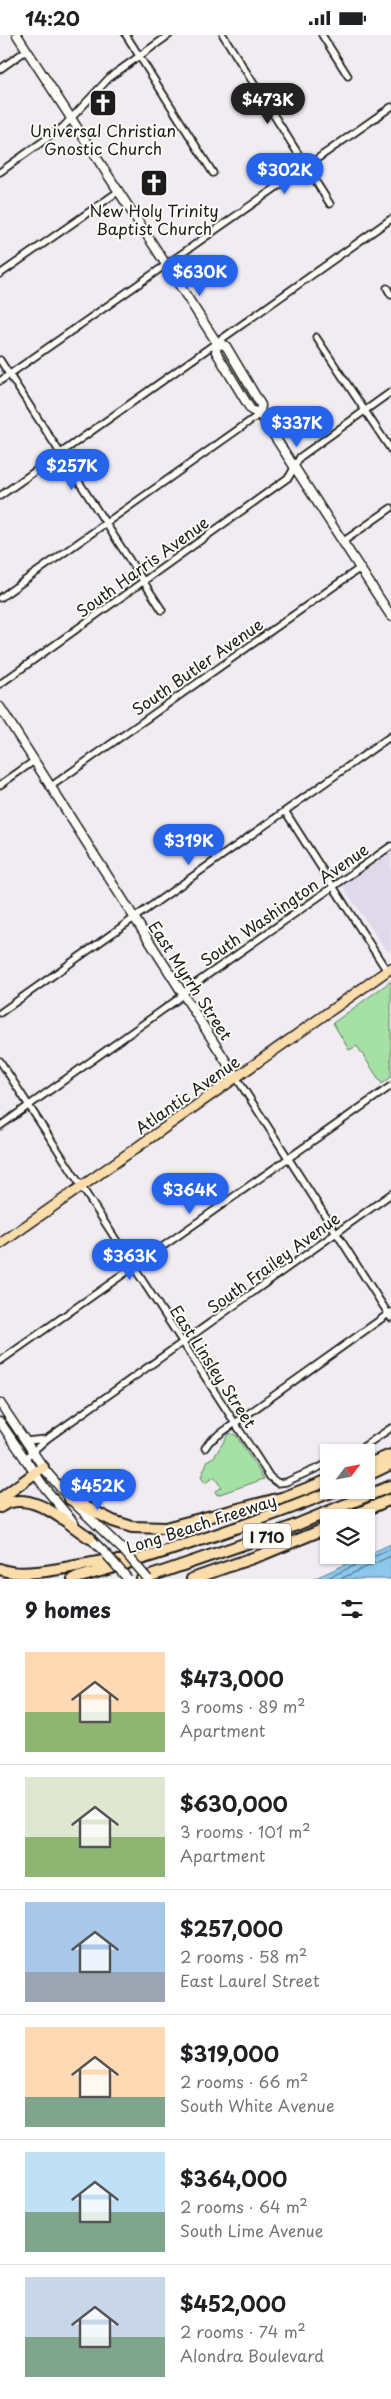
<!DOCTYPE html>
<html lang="en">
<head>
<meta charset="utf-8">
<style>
  body { margin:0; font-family:"Playpen Sans",sans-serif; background:#f6f6f6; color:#202124; height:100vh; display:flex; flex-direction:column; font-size:19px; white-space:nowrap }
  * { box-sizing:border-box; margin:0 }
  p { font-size:16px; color:#757577 }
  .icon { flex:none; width:28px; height:28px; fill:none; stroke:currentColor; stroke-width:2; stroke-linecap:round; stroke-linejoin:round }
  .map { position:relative; height:1544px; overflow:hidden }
  .drawer { display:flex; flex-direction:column; background:#fff; flex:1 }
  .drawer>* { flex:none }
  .needle { width:32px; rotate:58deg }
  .controls { position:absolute; left:320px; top:1409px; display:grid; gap:10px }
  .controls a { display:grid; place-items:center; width:55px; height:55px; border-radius:0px; background:#fff; box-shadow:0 1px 4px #0004; font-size:25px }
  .price { position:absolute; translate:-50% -42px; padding:0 11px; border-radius:18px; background:#2563eb; color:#fff; font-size:16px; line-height:32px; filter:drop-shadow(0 1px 2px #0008) }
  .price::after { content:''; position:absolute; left:50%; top:30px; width:15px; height:11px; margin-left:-8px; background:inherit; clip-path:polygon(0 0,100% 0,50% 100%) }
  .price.on { background:#222; color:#fff }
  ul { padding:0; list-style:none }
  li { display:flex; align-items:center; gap:15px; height:125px; padding:0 25px }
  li+li { border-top:1px solid #e0e0e0 }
  li span { display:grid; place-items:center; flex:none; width:140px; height:100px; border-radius:0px; color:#555 }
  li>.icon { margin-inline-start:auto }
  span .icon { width:60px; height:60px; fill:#fffc; stroke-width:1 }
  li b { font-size:21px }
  h2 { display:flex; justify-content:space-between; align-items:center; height:60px; padding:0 25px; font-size:21px }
  .status { display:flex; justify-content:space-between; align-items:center; height:35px; padding:0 25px; background:#fff; direction:ltr }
  .status svg { height:14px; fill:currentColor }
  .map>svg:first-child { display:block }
</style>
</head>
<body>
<div class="status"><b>14:20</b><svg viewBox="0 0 49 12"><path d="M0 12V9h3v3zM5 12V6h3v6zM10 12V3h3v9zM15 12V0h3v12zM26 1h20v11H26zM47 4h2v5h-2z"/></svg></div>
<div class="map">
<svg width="391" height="1544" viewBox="0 0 391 1544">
  <rect width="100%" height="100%" fill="#f0ecf2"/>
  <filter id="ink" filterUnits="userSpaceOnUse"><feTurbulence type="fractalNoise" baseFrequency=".02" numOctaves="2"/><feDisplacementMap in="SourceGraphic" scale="10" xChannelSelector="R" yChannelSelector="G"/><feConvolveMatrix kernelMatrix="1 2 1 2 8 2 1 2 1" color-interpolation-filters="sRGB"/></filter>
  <g filter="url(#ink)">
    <path fill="#e0d9ec" d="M 391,817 L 391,914 L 388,916 L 384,913 L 343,851 Z"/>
    <path fill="#a5e0a5" stroke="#607e60" d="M 391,946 L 391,1042 L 382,1049 L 357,1011 L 349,1015 L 333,988 Z
      M 229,1398 L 236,1400 L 264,1444 L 217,1460 L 215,1456 L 221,1452 L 214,1442 L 205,1448 L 201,1442 L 208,1425 L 214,1422 Z"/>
    <path fill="#8cc8ec" stroke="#5f8399" d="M 391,1509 L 391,1544 L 313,1544 Z"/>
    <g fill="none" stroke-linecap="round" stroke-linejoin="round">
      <path stroke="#49616f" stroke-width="1" d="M 325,1544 L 391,1514
        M 340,1544 L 391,1521"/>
      <g stroke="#1c1c1c" stroke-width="9">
        <path id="street" d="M 126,0 L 213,138
          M 223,0 L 330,169
          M 322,0 L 348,41
          M 0,34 L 27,15
          M 0,137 L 63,92 L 110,42 L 169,0
          M 0,239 L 119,156
          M 387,253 L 391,260
          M 316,302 L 391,415
          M 0,325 L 162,575
          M 0,346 L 391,72
          M 0,461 L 391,184
          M 344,506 L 391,473
          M 0,563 L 260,379
          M 0,649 L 289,442 L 300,422 L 391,357
          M 0,750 L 34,726
          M 50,752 L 360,533
          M 285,776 L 387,936
          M 0,978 L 391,701
          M 0,1026 L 270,1442 L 278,1448 L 286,1447 L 329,1428
          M 236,1042 L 391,1283
          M 0,1091 L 178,964 L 189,953 L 391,811
          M 0,1326 L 391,1051
          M 26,1406 L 46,1404
          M 205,1413 L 210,1406 L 391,1277
          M 354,1418 L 391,1393
          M 24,1424 L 48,1403 L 391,1159"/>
      </g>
      <g stroke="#1c1c1c" stroke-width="11">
        <path id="secondary" d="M 17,0 L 217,308 L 216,317 L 251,375 L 260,379 L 391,581
          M 217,308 L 226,311 L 261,370 L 260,379
          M 0,672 L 236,1042
          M 0,1368 L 45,1435 L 70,1464 L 123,1515
          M 0,1387 L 45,1453 L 74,1488
          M 86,1499 L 106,1519"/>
      </g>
      <g stroke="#1c1c1c" stroke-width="12">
        <path id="primary" d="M 0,1209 L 391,933"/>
      </g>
      <g stroke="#1c1c1c" stroke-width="14">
        <path id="highway" d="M 366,1430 L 391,1420
          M 366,1441 L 391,1429
          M 0,1464 L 43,1432
          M 70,1464 L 113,1486 L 132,1492 L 165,1493 L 285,1462 L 329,1445
          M 0,1472 C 30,1452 65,1487 90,1503
          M 349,1482 L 391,1464
          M 0,1534 C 22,1544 73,1531 98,1527 C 106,1525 114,1526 121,1526
          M 73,1544 C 162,1519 250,1490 336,1455
          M 142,1544 L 279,1497 L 391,1451
          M 192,1544 L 264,1519 L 329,1492"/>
      </g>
      <use href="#street" stroke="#fdfcf7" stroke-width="5.5"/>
      <use href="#secondary" stroke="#fdfcf7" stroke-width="8"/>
      <use href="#primary" stroke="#fbddab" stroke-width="9"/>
      <use href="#highway" stroke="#fbddab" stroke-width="10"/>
      <g stroke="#1c1c1c" stroke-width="11" stroke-linecap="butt">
        <path id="secondary-bridge" d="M 123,1515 L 148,1544
          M 106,1519 L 128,1544"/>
      </g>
      <use href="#secondary-bridge" stroke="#fdfcf7" stroke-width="8"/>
    </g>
  </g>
  <defs>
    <g id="church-square" transform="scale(1.4375)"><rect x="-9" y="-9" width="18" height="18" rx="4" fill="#1c1c1c" stroke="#fdfcf7"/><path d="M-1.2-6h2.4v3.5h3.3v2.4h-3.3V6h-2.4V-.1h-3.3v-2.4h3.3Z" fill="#fff"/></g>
  </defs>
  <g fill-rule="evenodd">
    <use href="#church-square" x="103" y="68"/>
    <use href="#church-square" x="154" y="148"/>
  </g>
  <g text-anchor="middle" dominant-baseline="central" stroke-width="4" stroke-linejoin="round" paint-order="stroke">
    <rect fill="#fdfcf7" stroke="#605f5e" stroke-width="1" x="243" y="1488.5" width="48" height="25" rx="4"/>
    <g font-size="15" font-weight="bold" fill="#1c1c1c">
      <text x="267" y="1501">I 710</text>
    </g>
    <g font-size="16" fill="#1c1c1c" stroke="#fdfcf7">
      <text x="103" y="95">Universal Christian<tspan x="103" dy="18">Gnostic Church</tspan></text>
      <text x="154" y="175">New Holy Trinity<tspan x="154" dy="18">Baptist Church</tspan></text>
    </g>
    <g font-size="16" fill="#1c1c1c" stroke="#fdfcf7">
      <text transform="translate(142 531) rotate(-36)">South Harris Avenue</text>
      <text transform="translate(197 631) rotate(-35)">South Butler Avenue</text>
      <text transform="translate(284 869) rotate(-35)">South Washington Avenue</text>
      <text transform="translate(191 945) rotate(57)">East Myrrh Street</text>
      <text transform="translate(187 1059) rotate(-35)">Atlantic Avenue</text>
      <text transform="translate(273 1227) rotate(-36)">South Frailey Avenue</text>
      <text transform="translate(214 1331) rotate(57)">East Linsley Street</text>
      <text transform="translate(201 1488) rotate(-18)">Long Beach Freeway</text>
    </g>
  </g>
</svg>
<div class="controls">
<a><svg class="needle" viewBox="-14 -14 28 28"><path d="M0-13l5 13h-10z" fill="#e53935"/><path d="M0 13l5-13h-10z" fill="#757577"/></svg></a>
<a><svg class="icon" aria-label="layers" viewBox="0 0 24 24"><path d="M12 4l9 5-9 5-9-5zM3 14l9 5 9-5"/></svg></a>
</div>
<b class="price on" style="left:268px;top:90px">$473K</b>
<b class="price" style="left:285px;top:160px">$302K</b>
<b class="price" style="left:200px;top:262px">$630K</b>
<b class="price" style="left:297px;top:413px">$337K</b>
<b class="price" style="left:72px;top:456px">$257K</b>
<b class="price" style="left:189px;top:831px">$319K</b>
<b class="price" style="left:190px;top:1180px">$364K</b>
<b class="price" style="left:130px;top:1246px">$363K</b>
<b class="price" style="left:98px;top:1476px">$452K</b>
</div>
<section class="drawer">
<h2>9 homes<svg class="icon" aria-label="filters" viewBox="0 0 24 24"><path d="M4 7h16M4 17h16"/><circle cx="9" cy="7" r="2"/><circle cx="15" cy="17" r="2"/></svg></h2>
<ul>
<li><span style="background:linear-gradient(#ffd9b3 60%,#8fb573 0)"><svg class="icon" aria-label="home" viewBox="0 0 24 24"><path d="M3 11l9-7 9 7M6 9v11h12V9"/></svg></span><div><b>$473,000</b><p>3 rooms · 89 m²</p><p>Apartment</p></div></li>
<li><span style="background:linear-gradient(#dfe7d0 60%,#8fb573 0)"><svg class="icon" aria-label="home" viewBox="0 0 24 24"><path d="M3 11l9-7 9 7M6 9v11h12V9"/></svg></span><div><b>$630,000</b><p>3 rooms · 101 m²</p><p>Apartment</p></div></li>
<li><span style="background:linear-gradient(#a9c7e8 70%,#9aa5b1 0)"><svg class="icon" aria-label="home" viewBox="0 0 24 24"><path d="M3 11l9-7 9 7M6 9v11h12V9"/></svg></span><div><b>$257,000</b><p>2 rooms · 58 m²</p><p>East Laurel Street</p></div></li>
<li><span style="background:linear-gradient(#ffd9b3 70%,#7fa58c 0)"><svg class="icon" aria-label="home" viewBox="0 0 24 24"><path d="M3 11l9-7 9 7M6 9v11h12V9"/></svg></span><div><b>$319,000</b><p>2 rooms · 66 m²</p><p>South White Avenue</p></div></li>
<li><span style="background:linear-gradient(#bfe0f5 60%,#7fa58c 0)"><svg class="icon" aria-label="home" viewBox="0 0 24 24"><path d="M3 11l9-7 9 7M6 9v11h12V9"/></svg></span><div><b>$364,000</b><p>2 rooms · 64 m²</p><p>South Lime Avenue</p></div></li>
<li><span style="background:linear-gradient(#c9d6e8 60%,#7fa58c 0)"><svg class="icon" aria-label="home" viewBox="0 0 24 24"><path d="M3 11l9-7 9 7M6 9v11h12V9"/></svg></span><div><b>$452,000</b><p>2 rooms · 74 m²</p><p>Alondra Boulevard</p></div></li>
</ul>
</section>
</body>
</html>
